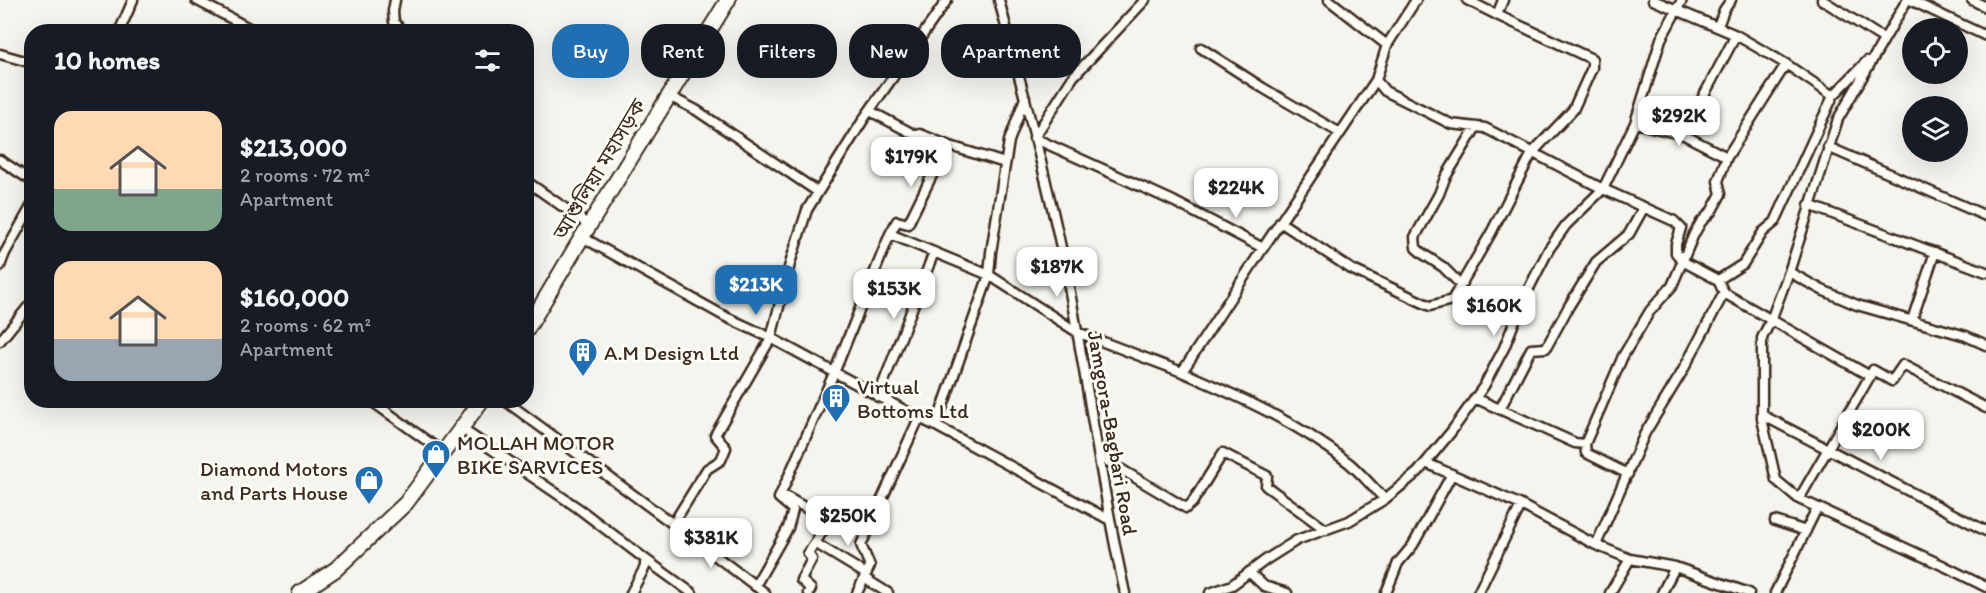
<!DOCTYPE html>
<html lang="en">
<head>
<meta charset="utf-8">
<style>
  body { margin:0; font-family:Itim,"Noto Sans Bengali",sans-serif; background:#20242c; color:#f1f3f6; height:100vh; display:flex; flex-direction:column; font-size:22px; white-space:nowrap }
  * { box-sizing:border-box; margin:0 }
  p { font-size:20px; color:#9ea1a6 }
  .icon { flex:none; width:33px; height:33px; fill:none; stroke:currentColor; stroke-width:2; stroke-linecap:round; stroke-linejoin:round }
  .map { position:relative; flex:1; overflow:hidden }
  .sheet { position:absolute; left:24px; top:24px; width:510px; height:384px; display:flex; flex-direction:column; background:#171b24; border-radius:24px; box-shadow:0 6px 24px #0002 }
  .sheet>* { flex:none }
  .hud { position:absolute; left:552px; top:24px; width:570px; height:54px; display:flex; gap:12px }
  .controls { position:absolute; left:1902px; top:18px; display:grid; gap:12px }
  .controls a { display:grid; place-items:center; width:66px; height:66px; border-radius:50%; background:#171b24; box-shadow:0 6px 24px #0002; font-size:30px }
  .price { position:absolute; translate:-50% -51px; padding:0 14px; border-radius:12px; background:#fff; color:#222; font-size:20px; line-height:39px; filter:drop-shadow(0 2px 3px #0008) }
  .price::after { content:''; position:absolute; left:50%; top:36px; width:18px; height:14px; margin-left:-9px; background:inherit; clip-path:polygon(0 0,100% 0,50% 100%) }
  .price.active { background:#1f6fb2; color:#fff }
  ul { padding:0; list-style:none }
  li { display:flex; align-items:center; gap:18px; height:150px; padding:0 30px }
  li span { display:grid; place-items:center; flex:none; width:168px; height:120px; border-radius:18px; color:#555 }
  li>.icon { margin-inline-start:auto }
  span .icon { width:72px; height:72px; fill:#fffc; stroke-width:1 }
  li b { font-size:26px }
  h2 { display:flex; justify-content:space-between; align-items:center; height:72px; padding:0 30px; font-size:26px }
  .pill { padding:0 21px; border-radius:24px; background:#171b24; box-shadow:0 6px 24px #0002; font-size:21px; line-height:54px }
  .pill.active { background:#1f6fb2; color:#fff }
  .map>svg:first-child { display:block }
</style>
</head>
<body>
<div class="map">
<svg width="1986" height="593" viewBox="0 0 1986 593">
  <rect width="100%" height="100%" fill="#f5f4ee"/>
  <filter id="ink" filterUnits="userSpaceOnUse"><feTurbulence type="fractalNoise" baseFrequency=".0167" numOctaves="2"/><feDisplacementMap in="SourceGraphic" scale="12" xChannelSelector="R" yChannelSelector="G"/><feConvolveMatrix kernelMatrix="1 2 1 2 8 2 1 2 1" color-interpolation-filters="sRGB"/></filter>
  <g filter="url(#ink)">
    <g fill="none" stroke-linecap="round" stroke-linejoin="round">
      <g stroke="#3b2a1e" stroke-width="13">
        <path id="minor" d="M 196,0 L 249,28 L 251,32
          M 395,0 L 393,11 L 394,22 L 403,32
          M 999,0 C 1021,85 1045,170 1063,257 C 1086,368 1100,482 1125,593
          M 1145,0 L 1073,77 L 1034,138 L 1173,201 L 1263,248 L 1376,80
          M 1329,0 L 1387,45 L 1376,80 L 1385,91 L 1451,124 L 1485,128 L 1603,189 L 1674,221 L 1681,228 L 1676,244 L 1676,253 L 1684,262 L 1718,280 L 1724,293 L 1870,376 L 1799,499
          M 1467,0 L 1497,15
          M 1653,0 L 1736,35 L 1786,64 L 1833,96
          M 1822,0 L 1884,39
          M 1907,0 L 1838,119 L 1789,272 L 1771,320 L 1762,338 L 1762,419 L 1776,480 L 1799,499 L 1944,566 L 1986,587
          M 1910,0 L 1986,36
          M 1972,0 L 1986,7
          M 1718,26 L 1724,10 L 1731,0
          M 119,32 L 133,0
          M 1387,45 L 1416,0
          M 1201,48 L 1263,88 L 1340,133
          M 0,54 L 32,63
          M 669,96 L 696,110 L 818,192
          M 870,111 L 917,136 L 920,134 L 947,145 L 1005,163
          M 1695,112 L 1736,35
          M 1635,123 L 1684,135 L 1727,157
          M 1828,147 L 1986,216
          M 0,160 L 32,181
          M 526,181 L 589,225
          M 1809,205 L 1986,272
          M 1280,222 L 1351,269 L 1430,306 L 1452,300 L 1491,233 L 1532,153 L 1573,110 L 1592,68 L 1592,59 L 1497,15 L 1503,0
          M 890,234 L 897,221 L 908,224 L 947,145
          M 582,237 L 726,317 L 771,338 L 919,418
          M 0,266 L 5,253 L 32,205
          M 1789,272 L 1822,290 L 1857,305 L 1966,336 L 1986,345
          M 1718,280 L 1743,264 L 1763,232 L 1775,222 L 1833,96 L 1867,61
          M 1461,285 L 1443,267 L 1423,254 L 1416,248 L 1415,237 L 1439,194 L 1445,178 L 1476,127
          M 1724,293 L 1682,372 L 1645,433 L 1596,545 L 1630,559 L 1675,567 L 1749,593
          M 526,307 L 537,313
          M 1912,320 L 1935,252
          M 0,341 L 32,302
          M 1182,372 C 1240,397 1299,423 1349,463 C 1362,474 1373,488 1385,499
          M 1870,376 L 1873,370 L 1892,381 L 1903,365 L 1986,408
          M 878,397 L 934,252
          M 1475,398 L 1575,443 L 1585,444 L 1623,356 L 1650,311 L 1672,286 L 1694,234 L 1701,222 L 1711,212 L 1721,194 L 1718,181 L 1727,157 L 1786,64
          M 370,400 L 444,453
          M 504,400 L 673,524 L 707,469 L 721,460 L 726,448 L 715,435 L 771,338 L 791,260 L 807,210 L 865,117 L 947,0
          M 1500,409 L 1531,349 L 1546,348 L 1569,306 L 1596,262 L 1629,234 L 1644,207
          M 1762,415 L 1986,531
          M 936,426 L 1108,519
          M 462,429 L 578,508 L 645,559 L 645,567 L 631,593
          M 1585,444 L 1586,453 L 1628,474
          M 1099,456 L 1186,508 L 1192,503 L 1223,453 L 1267,476 L 1266,486 L 1326,530
          M 1426,463 L 1521,505 L 1596,545
          M 781,494 L 829,521 L 808,554 L 812,559 L 801,580 L 811,589 L 808,593
          M 1775,521 L 1806,531
          M 673,524 L 765,593
          M 815,543 L 866,574
          M 645,559 L 692,593
          M 1249,572 L 1264,586 L 1287,593
          M 864,578 L 888,593
          M 755,586 L 788,528 L 793,510 L 779,498 L 834,373 L 890,234 L 989,275 L 1077,332 L 1182,372 L 1263,248
          M 857,593 L 870,566 L 861,545 L 919,418 L 936,426 L 989,275 L 991,252 L 1009,141 L 1025,98
          M 1210,593 L 1232,585 L 1267,559 L 1297,540 L 1349,521 L 1385,499 L 1418,472 L 1451,432 L 1484,386 L 1504,348 L 1523,300 L 1549,249 L 1566,225 L 1603,189 L 1635,123 L 1661,39 L 1682,0
          M 1386,593 L 1398,563 L 1413,545 L 1452,474
          M 1478,593 L 1521,505
          M 1610,593 L 1630,559
          M 1662,593 L 1675,567
          M 1775,593 L 1817,508"/>
      </g>
      <g stroke="#3b2a1e" stroke-width="18">
        <path id="trunk" d="M 526,331 L 582,237 L 728,0
          M 300,593 L 336,569 L 406,503 L 482,400"/>
      </g>
      <use href="#minor" stroke="#fdfcf7" stroke-width="8"/>
      <use href="#trunk" stroke="#fdfcf7" stroke-width="14"/>
    </g>
  </g>
  <defs>
    <g id="building-pin" transform="scale(1.5)"><path d="M0 17L-7.5 6A9.5 9.5 0 1 1 7.5 6Z" fill="#1f6fb2" stroke="#fdfcf7"/><path d="M-4-6H4V6H1V3H-1V6H-4ZM-2.5-4.3h1.7v1.8h-1.7ZM.8-4.3h1.7v1.8H.8ZM-2.5-1h1.7V.8h-1.7ZM.8-1h1.7V.8H.8Z" fill="#fff"/></g>
    <g id="shop-pin" transform="scale(1.5)"><path d="M0 17L-7.5 6A9.5 9.5 0 1 1 7.5 6Z" fill="#1f6fb2" stroke="#fdfcf7"/><path d="M-5-2.5h2.3a2.7 3.5 0 0 1 5.4 0H5L5.5 6h-11ZM-1.5-2.5h3a1.5 2.3 0 0 0-3 0Z" fill="#fff"/></g>
  </defs>
  <g fill-rule="evenodd">
    <use href="#building-pin" x="583" y="352"/>
    <use href="#building-pin" x="836" y="398"/>
    <use href="#shop-pin" x="436" y="454"/>
    <use href="#shop-pin" x="369" y="480"/>
  </g>
  <g text-anchor="middle" dominant-baseline="central" stroke-width="6" stroke-linejoin="round" paint-order="stroke">
    <g font-size="21" fill="#3b2a1e" stroke="#fdfcf7">
      <text transform="translate(599 169) rotate(-59)">আশুলিয়া মহাসড়ক</text>
      <text transform="translate(1113 433) rotate(80)">Jamgora-Bagbari Road</text>
    </g>
    <g font-size="21" fill="#3b2a1e" stroke="#fdfcf7" text-anchor="start">
      <text x="604" y="352">A.M Design Ltd</text>
      <text x="857" y="386">Virtual<tspan x="857" dy="24">Bottoms Ltd</tspan></text>
      <text x="457" y="442">MOLLAH MOTOR<tspan x="457" dy="24">BIKE SARVICES</tspan></text>
      <text x="348" y="468" text-anchor="end">Diamond Motors<tspan x="348" dy="24">and Parts House</tspan></text>
    </g>
  </g>
</svg>
<div class="controls">
<a><svg class="icon" aria-label="locate" viewBox="0 0 24 24"><circle cx="12" cy="12" r="6"/><path d="M12 2v4M12 18v4M2 12h4M18 12h4"/></svg></a>
<a><svg class="icon" aria-label="layers" viewBox="0 0 24 24"><path d="M12 4l9 5-9 5-9-5zM3 14l9 5 9-5"/></svg></a>
</div>
<b class="price" style="left:1679px;top:147px">$292K</b>
<b class="price" style="left:911px;top:188px">$179K</b>
<b class="price" style="left:1236px;top:219px">$224K</b>
<b class="price" style="left:1057px;top:298px">$187K</b>
<b class="price active" style="left:756px;top:316px">$213K</b>
<b class="price" style="left:894px;top:320px">$153K</b>
<b class="price" style="left:1494px;top:337px">$160K</b>
<b class="price" style="left:1881px;top:461px">$200K</b>
<b class="price" style="left:848px;top:547px">$250K</b>
<b class="price" style="left:711px;top:569px">$381K</b>
<div class="hud">
<a class="pill active">Buy</a>
<a class="pill">Rent</a>
<a class="pill">Filters</a>
<a class="pill">New</a>
<a class="pill">Apartment</a>
</div>
<section class="sheet">
<h2>10 homes<svg class="icon" aria-label="filters" viewBox="0 0 24 24"><path d="M4 7h16M4 17h16"/><circle cx="9" cy="7" r="2"/><circle cx="15" cy="17" r="2"/></svg></h2>
<ul>
<li><span style="background:linear-gradient(#ffd9b3 65%,#7fa58c 0)"><svg class="icon" aria-label="home" viewBox="0 0 24 24"><path d="M3 11l9-7 9 7M6 9v11h12V9"/></svg></span><div><b>$213,000</b><p>2 rooms · 72 m²</p><p>Apartment</p></div></li>
<li><span style="background:linear-gradient(#ffd9b3 65%,#9aa5b1 0)"><svg class="icon" aria-label="home" viewBox="0 0 24 24"><path d="M3 11l9-7 9 7M6 9v11h12V9"/></svg></span><div><b>$160,000</b><p>2 rooms · 62 m²</p><p>Apartment</p></div></li>
</ul>
</section>
</div>
</body>
</html>
